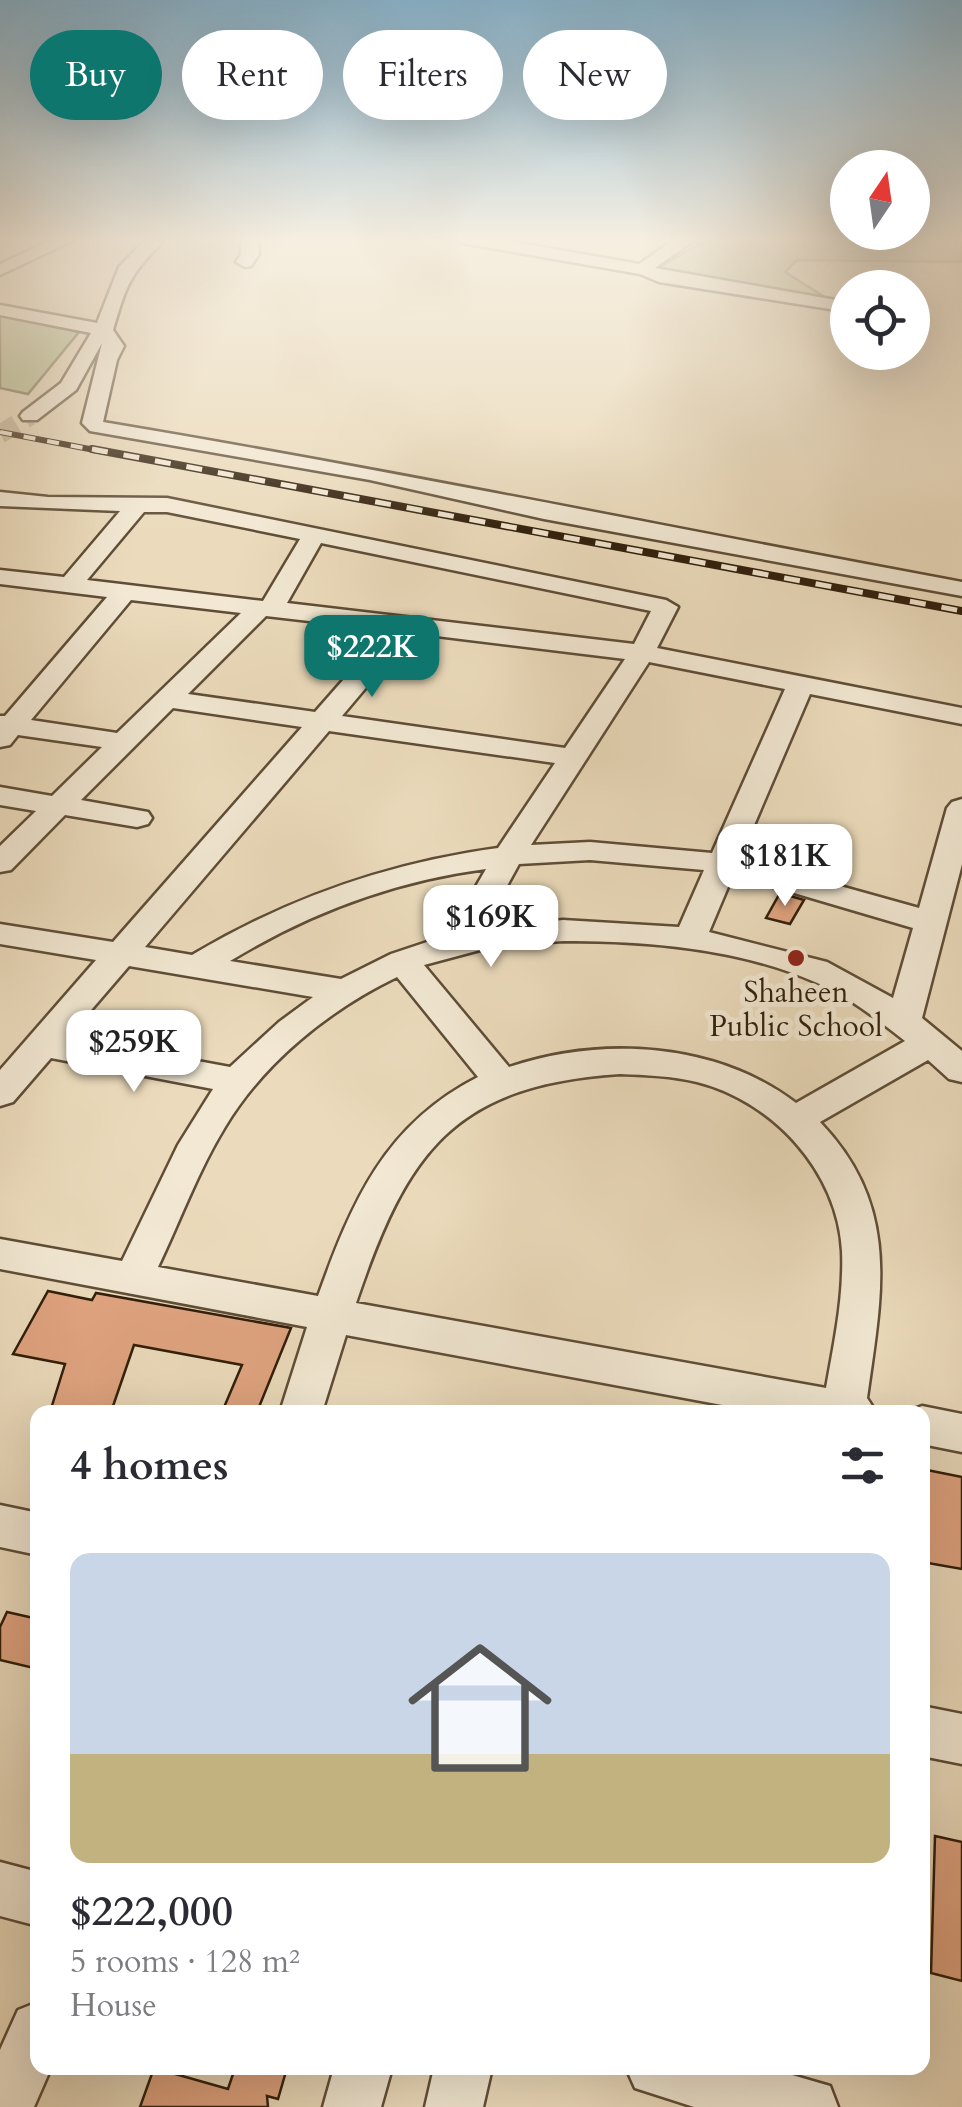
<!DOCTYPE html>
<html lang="en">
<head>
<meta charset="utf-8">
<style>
  body { margin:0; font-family:Cardo,serif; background:#f7f7f7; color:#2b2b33; height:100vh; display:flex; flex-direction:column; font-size:38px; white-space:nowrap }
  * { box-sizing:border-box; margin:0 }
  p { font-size:32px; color:#7c7c81 }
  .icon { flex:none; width:55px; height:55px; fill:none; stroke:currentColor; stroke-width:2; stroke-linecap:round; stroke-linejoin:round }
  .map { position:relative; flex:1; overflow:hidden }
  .drawer { position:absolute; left:30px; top:1405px; width:900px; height:670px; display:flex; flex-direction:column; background:#fff; border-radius:20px; box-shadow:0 10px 40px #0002 }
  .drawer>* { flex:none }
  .hud { position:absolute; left:30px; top:30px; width:902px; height:90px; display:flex; gap:20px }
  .needle { width:65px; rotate:13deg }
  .buttons { position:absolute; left:830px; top:150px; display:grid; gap:20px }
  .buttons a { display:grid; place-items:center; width:100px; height:100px; border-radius:50%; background:#fff; box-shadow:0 10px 40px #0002; font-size:50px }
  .price { position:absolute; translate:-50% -85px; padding:0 22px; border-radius:20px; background:#fff; color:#222; font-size:32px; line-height:65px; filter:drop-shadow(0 2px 5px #0008) }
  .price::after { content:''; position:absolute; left:50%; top:60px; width:30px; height:22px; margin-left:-15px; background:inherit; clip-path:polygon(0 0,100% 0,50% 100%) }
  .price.on { background:#0f766e; color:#fff }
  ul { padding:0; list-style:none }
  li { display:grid; align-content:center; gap:20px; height:530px; padding:0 40px }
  li span { display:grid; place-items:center; height:310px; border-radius:20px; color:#555 }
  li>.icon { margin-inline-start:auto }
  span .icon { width:180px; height:180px; fill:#fffc; stroke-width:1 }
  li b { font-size:42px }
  h2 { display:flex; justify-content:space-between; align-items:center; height:120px; padding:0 40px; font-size:42px }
  .tag { padding:0 35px; border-radius:45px; background:#fff; box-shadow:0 10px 40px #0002; font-size:35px; line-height:90px }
  .tag.on { background:#0f766e; color:#fff }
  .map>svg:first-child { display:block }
</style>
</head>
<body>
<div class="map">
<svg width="962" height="2107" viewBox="0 0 962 2107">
  <rect width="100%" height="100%" fill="#ebdbbc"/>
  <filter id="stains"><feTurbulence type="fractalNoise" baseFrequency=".002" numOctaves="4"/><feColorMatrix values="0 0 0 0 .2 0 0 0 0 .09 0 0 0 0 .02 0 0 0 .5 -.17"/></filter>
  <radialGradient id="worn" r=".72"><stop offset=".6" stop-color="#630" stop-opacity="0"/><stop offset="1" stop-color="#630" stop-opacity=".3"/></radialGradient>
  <path fill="#b5c192" stroke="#72704e" stroke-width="2.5" d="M 709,238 L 962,238 L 962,262 L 797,260 L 785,272 L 828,299 L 653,271 Z
    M 0,314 L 79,332 L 28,394 L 0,388 Z"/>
  <path fill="#e0a480" stroke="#301e0b" stroke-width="2.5" d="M 780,893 L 804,900 L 790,924 L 766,918 Z
    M 48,1291 L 92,1300 L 96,1293 L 291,1328 L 257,1412 L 222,1412 L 242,1365 L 134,1345 L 111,1412 L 50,1412 L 65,1364 L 13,1354 Z
    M 922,1469 L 962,1477 L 962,1569 L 922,1562 Z
    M 7,1612 L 38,1619 L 38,1669 L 0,1660 L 0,1627 Z
    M 935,1836 L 962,1842 L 962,1981 L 931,1973 Z
    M 154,2068 L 228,2089 L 235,2068 L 287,2068 L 278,2099 L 267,2096 L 268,2107 L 140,2107 Z"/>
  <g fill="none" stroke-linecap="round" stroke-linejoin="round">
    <path stroke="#c6b599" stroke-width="19" stroke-dasharray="19 10" stroke-linecap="butt" d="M 0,434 L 30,416"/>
    <g stroke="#5f4d37" stroke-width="5">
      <path id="minor" d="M 56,238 L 78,238 L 0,275 L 0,264 Z
        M 147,238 L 166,238 C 130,276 128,279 113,330 L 124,346 L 117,360 L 103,422 C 391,470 676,529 962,582 L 962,596 L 544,519 L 370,480 L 90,431 L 82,423 L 102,343 L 76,390 L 37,420 L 23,420 L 20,416 L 23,412 L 61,383 L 91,333 L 0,315 L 0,305 L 97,323 L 119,267 Z
        M 242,238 L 258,238 L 259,254 L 251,266 L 245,267 L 236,262 L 241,254 Z
        M 454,238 L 491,238 L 639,264 L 677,238 L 697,238 L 655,268 L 836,300 L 845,305 L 836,310 L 659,282 L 640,274 L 462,243 Z
        M 0,492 L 48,497 L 167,498 L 666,600 L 678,607 L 657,648 L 962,708 L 962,724 L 810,694 L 740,858 L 919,908 L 947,808 L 952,802 L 962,799 L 962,864 L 922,1018 L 962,1051 L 962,1082 L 949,1079 L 928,1060 L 820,1122 C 901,1207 882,1292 867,1398 L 876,1412 L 760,1412 L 346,1335 L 322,1412 L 280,1412 L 307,1327 L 0,1269 L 0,1239 L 122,1261 L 178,1145 L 213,1089 L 51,1058 L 13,1102 L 0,1106 L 0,1070 L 96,960 L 0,944 L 0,924 L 113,942 L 302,727 L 173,708 L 81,800 L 148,812 L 152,818 L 148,824 L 137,827 L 65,815 L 11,870 L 0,872 L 0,846 L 36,811 L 0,805 L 0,787 L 52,796 L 102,747 L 18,735 L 10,745 L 0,747 L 0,716 L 5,716 L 107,597 L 0,584 L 0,570 L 64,577 L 120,511 L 0,506 ZM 144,512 L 167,512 L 300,539 L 263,601 L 87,580 ZM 321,543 L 651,611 L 634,644 L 287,603 ZM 131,600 L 241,613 L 117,733 L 31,720 ZM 266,616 L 387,630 L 315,712 L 188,694 ZM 412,633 L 625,659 L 565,748 L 342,716 ZM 649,662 L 785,689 L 712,853 L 590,842 L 531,845 ZM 329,731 L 555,763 L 498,848 C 388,863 288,898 192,955 L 145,947 ZM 590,860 L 704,870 L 679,927 L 563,920 L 484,928 L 519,864 ZM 486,869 L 448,935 L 391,954 L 341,979 L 230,961 C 309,913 394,881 486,869 ZM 733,875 L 913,928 L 893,998 L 827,962 L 709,932 ZM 563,941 C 645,941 738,948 815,982 C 848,996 877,1019 905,1041 L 796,1103 C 716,1042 602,1036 509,1067 L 424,965 L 495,946 ZM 129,966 L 313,997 L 279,1022 L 230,1067 L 68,1037 ZM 397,977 L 478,1077 C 384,1125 352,1202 318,1296 L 158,1267 C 180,1221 198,1171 225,1127 C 264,1062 329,1010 397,977 ZM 620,1074 C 646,1075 671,1076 697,1082 C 773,1101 838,1172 842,1251 C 844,1297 834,1343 826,1388 L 356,1303 C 407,1152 453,1085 620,1074 Z
        M 922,1406 L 962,1414 L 962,1452 L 922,1444 L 922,1412 L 906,1412 Z
        M 0,1505 L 38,1513 L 38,1555 L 0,1547 Z
        M 922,1706 L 962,1714 L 962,1764 L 922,1756 Z
        M 0,1862 L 38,1872 L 38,1926 L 0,1916 Z
        M 38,2002 L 38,2068 L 51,2068 L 34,2107 L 0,2107 L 0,2050 L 18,2010 Z
        M 334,2068 L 392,2068 L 381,2107 L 323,2107 Z
        M 434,2068 L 492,2068 L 483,2107 L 425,2107 Z
        M 626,2068 L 768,2068 L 830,2086 L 838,2107 L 694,2107 L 635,2088 Z"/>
    </g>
    <use href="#minor" fill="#f2e8d3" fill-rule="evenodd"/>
    <g stroke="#301e0b" stroke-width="6">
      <path id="rail-far1" d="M 0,432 L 105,452"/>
    </g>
    <g stroke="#301e0b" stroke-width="8">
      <path id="rail" d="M 92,449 L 962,611"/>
    </g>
    <use href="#rail-far1" stroke="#f2e8d3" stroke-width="4" stroke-dasharray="12" stroke-linecap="butt"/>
    <use href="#rail" stroke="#f2e8d3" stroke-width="5" stroke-dasharray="16" stroke-linecap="butt"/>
  </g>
  <linearGradient id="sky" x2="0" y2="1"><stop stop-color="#88b7d3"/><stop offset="0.45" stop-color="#f6efe1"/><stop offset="1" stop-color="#f6efe1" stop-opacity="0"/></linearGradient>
  <rect width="962" height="533" fill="url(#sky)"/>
  <circle fill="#8f2418" stroke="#f2e8d3" stroke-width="4" cx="796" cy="958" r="10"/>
  <g text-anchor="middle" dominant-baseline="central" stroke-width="10" stroke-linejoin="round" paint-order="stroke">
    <g font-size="30" fill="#301e0b" stroke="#f2e8d3">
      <text x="796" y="992">Shaheen<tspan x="796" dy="34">Public School</tspan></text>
    </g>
  </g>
  <rect width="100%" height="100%" filter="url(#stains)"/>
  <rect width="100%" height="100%" fill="url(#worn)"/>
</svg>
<div class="buttons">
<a><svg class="needle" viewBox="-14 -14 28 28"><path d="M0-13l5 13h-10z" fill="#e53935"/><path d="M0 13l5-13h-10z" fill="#7c7c81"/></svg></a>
<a><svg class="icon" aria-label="locate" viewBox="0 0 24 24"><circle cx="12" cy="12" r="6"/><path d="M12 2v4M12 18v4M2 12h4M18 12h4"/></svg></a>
</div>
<b class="price on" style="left:372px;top:700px">$222K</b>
<b class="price" style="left:785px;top:909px">$181K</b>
<b class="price" style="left:491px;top:970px">$169K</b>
<b class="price" style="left:134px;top:1095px">$259K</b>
<div class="hud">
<a class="tag on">Buy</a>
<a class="tag">Rent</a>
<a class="tag">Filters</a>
<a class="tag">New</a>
</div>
<section class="drawer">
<h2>4 homes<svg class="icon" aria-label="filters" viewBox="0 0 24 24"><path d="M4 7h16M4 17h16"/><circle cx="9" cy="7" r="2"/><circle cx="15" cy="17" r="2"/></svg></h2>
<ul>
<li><span style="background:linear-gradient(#c9d6e8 65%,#c2b280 0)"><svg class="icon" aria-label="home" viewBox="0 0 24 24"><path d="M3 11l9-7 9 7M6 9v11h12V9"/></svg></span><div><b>$222,000</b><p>5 rooms · 128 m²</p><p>House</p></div></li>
</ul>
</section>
</div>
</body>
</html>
